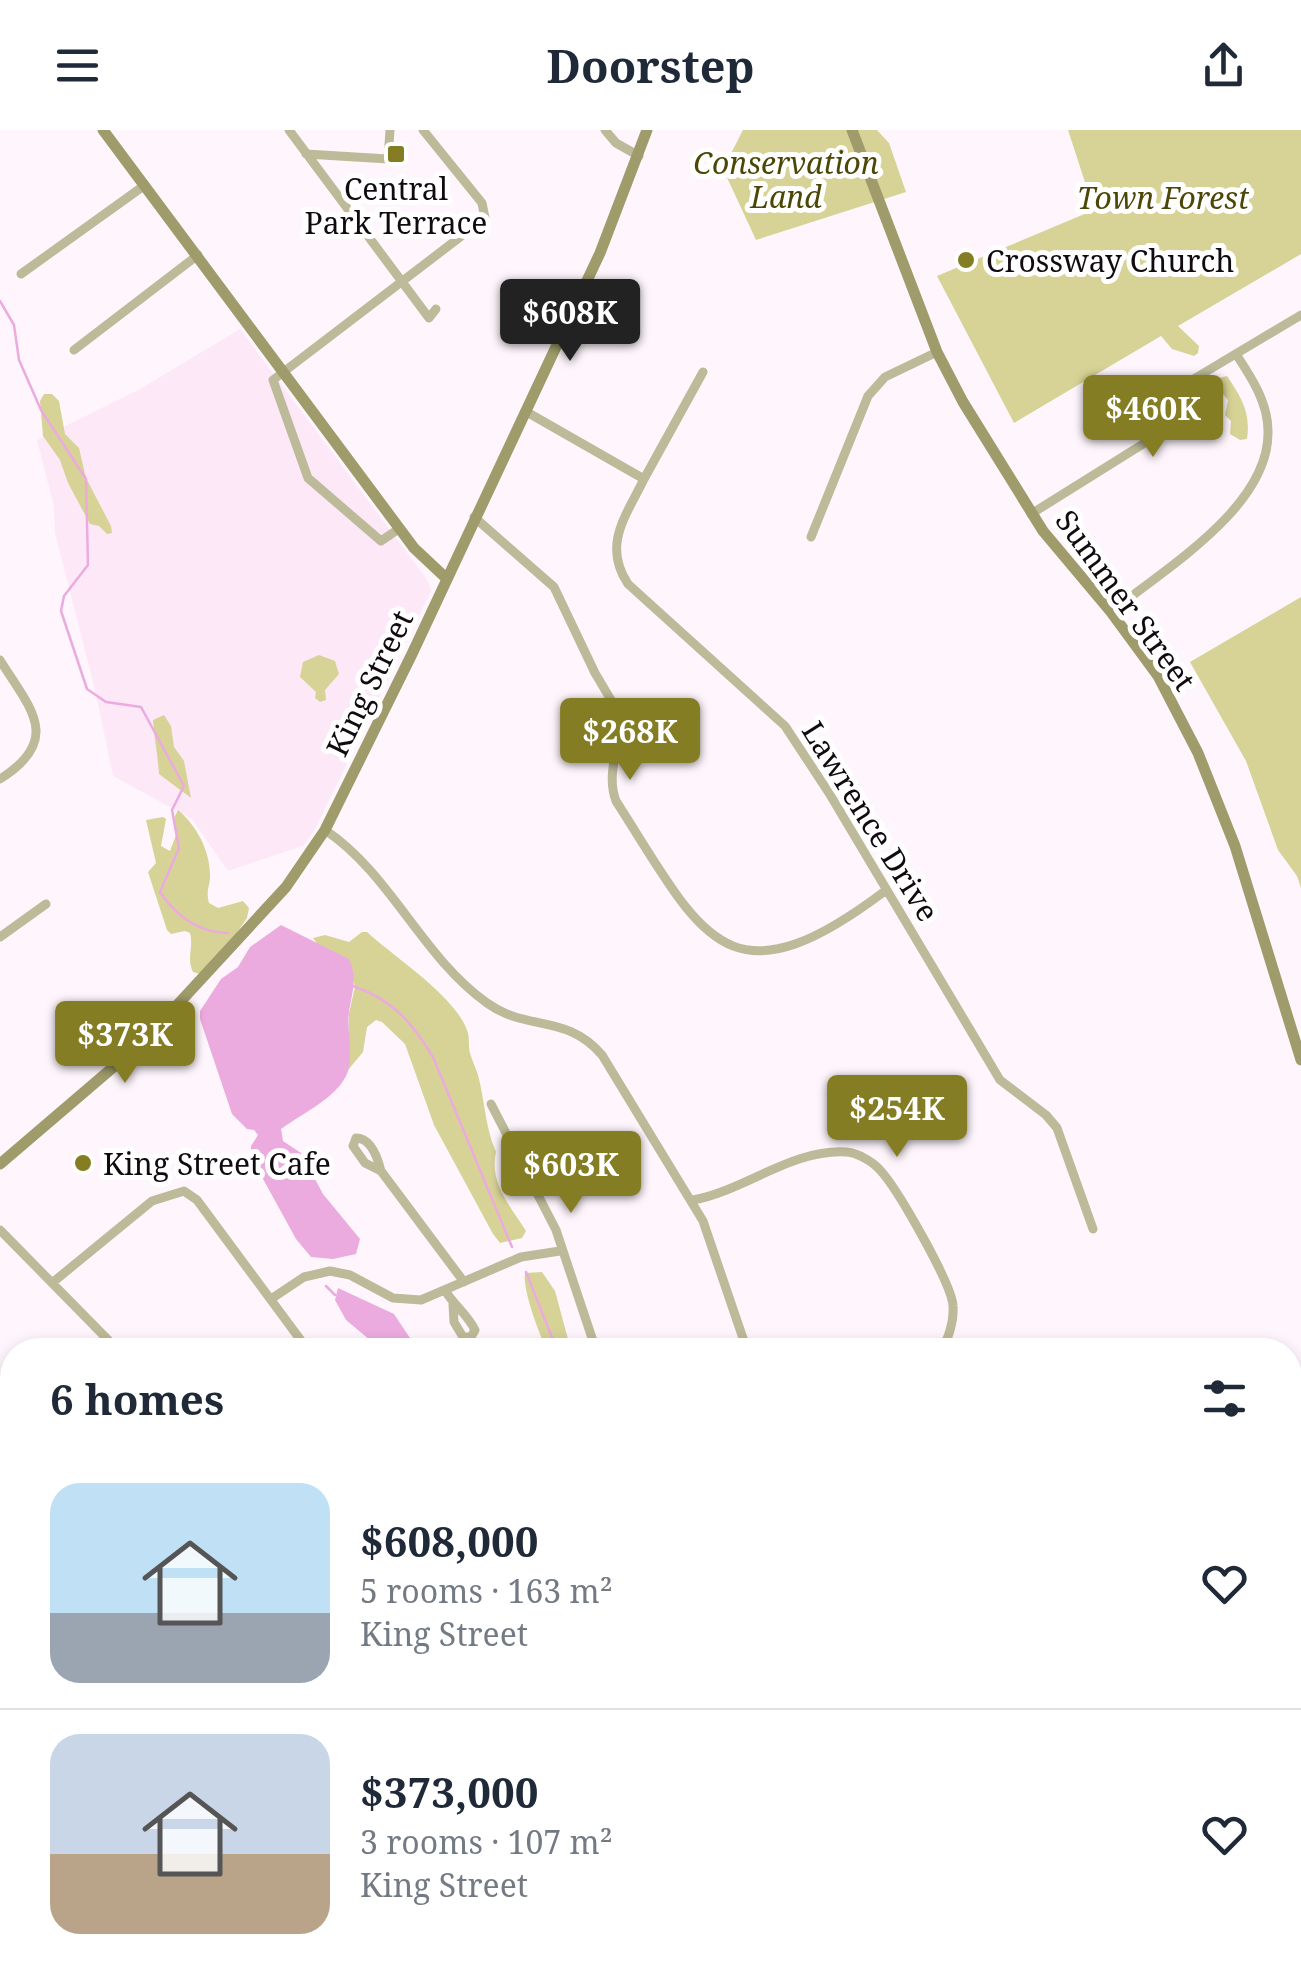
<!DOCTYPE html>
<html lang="en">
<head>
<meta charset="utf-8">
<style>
  body { margin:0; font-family:"Noto Serif",serif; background:#f2f2f3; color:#1f2937; height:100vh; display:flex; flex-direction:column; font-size:38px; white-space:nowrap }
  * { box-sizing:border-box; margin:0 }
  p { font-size:32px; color:#747a83 }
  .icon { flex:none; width:55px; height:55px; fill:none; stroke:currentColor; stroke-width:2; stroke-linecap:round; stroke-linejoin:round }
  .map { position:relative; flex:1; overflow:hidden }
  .sheet { position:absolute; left:0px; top:1208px; width:1302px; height:642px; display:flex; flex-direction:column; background:#fff; border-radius:40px 40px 0 0; box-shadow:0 5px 15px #0003 }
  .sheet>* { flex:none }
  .price { position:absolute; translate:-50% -85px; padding:0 22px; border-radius:10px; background:#857d23; color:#fff; font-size:32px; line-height:65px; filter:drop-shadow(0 2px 5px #0008) }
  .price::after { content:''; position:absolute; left:50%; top:60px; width:30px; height:22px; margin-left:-15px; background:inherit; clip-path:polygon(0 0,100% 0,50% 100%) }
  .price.active { background:#222; color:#fff }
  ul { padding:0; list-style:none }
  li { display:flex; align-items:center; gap:30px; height:250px; padding:0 50px }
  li+li { border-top:2px solid #e0e1e3 }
  li span { display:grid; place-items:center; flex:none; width:280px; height:200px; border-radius:30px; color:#555 }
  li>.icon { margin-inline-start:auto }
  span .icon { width:120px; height:120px; fill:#fffc; stroke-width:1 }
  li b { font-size:42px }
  h2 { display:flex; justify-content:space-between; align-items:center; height:120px; padding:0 50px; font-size:42px }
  header { display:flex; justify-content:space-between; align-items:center; height:130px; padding:0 50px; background:#fff; font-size:45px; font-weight:700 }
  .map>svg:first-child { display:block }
</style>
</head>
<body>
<header><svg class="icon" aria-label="menu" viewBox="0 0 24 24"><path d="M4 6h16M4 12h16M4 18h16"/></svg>Doorstep<svg class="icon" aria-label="share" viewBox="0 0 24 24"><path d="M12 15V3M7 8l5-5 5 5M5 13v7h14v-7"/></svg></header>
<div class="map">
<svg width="1301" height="1848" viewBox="0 0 1301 1848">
  <rect width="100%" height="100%" fill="#fef6fc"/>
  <path fill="#fde8f8" d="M 240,199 L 428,451 L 431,461 L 315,699 L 303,716 L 228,741 L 192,689 L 113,646 L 96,564 L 55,403 L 54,377 L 37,310 L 140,259 Z"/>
  <path fill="#d7d296" d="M 743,0 L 877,0 L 889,13 L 906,62 L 756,110 L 723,39 Z
    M 1068,0 L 1301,0 L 1301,124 L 1178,196 L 1199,216 L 1198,223 L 1194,226 L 1172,219 L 1161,206 L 1014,293 L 937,146 L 1094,80 Z
    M 1227,246 C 1241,267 1251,282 1247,309 L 1240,310 L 1230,304 L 1231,291 L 1225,285 L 1228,270 L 1218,259 L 1215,249 Z
    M 44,264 L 52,264 L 59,271 L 65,304 L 79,318 L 86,348 L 111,396 L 112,403 L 107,404 L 99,396 L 90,394 L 68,353 L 60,330 L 43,306 L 40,271 Z
    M 1301,467 L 1301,758 L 1297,746 L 1278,720 L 1246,631 L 1190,532 Z
    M 319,525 L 335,531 L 339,544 L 325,560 L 326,570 L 320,572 L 315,568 L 316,562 L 300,547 L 303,532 Z
    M 164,585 L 171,596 L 174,617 L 184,631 L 191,668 L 159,644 C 158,626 154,607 153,590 Z
    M 178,680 C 197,696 211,722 210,748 C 209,758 206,762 209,773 L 218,778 L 243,771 L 249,778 L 247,788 L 236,804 L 200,844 L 193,842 C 186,827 194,818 190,803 L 185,801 L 171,804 L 167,800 L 148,742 L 156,733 L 146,690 L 163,687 L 166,689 L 161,716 L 170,721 L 176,705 L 173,690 Z
    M 362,802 L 367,802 C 394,827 454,865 467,900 C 470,907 468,916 470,923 C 472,931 476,938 478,945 C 485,971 485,997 496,1022 C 489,1052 510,1076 526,1101 L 522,1108 L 500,1113 L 493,1104 L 434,995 L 405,914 L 382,892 L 376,890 L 367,897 L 363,922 L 348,940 L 349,883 L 355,857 L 348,829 L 318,815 L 313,808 L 325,805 L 349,812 Z
    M 542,1142 L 555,1161 L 571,1220 L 547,1220 C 539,1204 522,1158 525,1143 Z
    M 1301,1269 L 1301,1391 L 1290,1393 L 1290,1273 Z"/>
  <path fill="#ebabdf" d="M 281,795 L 349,829 C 358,848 352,862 349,882 C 347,900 352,919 349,937 C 344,965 302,983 281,999 L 283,1011 L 301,1023 L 323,1064 L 360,1109 L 356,1124 L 333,1129 L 311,1127 L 296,1109 L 251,1027 L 251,1016 L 258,1005 L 254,1000 L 247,999 L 232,984 L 200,889 L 200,881 L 221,849 L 238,837 L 250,817 Z
    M 338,1158 L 394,1184 L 418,1220 L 382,1220 L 346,1190 L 335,1170 Z"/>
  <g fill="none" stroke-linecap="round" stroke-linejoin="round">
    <path stroke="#ebabdf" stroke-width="2.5" d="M 0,171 L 14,195 L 19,230 L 41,280 L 86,349 L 88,435 L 64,466 L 61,481 L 87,559 L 106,572 L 141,577 L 184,656 L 172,680 L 179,718 L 160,762 C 176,786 199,803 228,803
      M 353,856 C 393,870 411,891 433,927 L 512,1117
      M 526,1142 L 551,1205 L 561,1220
      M 326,1156 L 335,1165"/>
    <path stroke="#bdba99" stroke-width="9" d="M 289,0 L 429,188 L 436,179
      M 605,0 L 616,13 L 639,26
      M 306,24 L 388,29 L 390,0
      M 21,144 L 145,55
      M 74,220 L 198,125
      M 525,281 L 644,349 C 626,386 602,415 628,454 L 785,596 L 829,663 L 1000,950 L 1046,985 L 1057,998 L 1093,1099
      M 644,349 L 703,242
      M 1031,384 L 1143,314 L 1168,272 L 1182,256 L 1301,185
      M 474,387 L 554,457 L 595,543 L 611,570 L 617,586 C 622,616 605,642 616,671 C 702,805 726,881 885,761
      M 400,398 L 381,411 L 308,348 L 273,250 L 485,88 L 482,73 L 423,0
      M 811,407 L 868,266 L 885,247 L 937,222
      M 1111,482 C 1164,439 1270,377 1268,301 C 1268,272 1251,247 1236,224
      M 0,530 C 29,577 64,609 0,649
      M 325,700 C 391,744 422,827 487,873 C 527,902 566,883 602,925 L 703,1091 L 747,1220
      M 0,807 L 46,774
      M 491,974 L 556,1100 L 596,1220
      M 381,1041 C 378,1029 371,1008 356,1008 L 353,1016 L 365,1033 L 381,1041 L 464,1152
      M 693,1070 C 744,1061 793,1018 847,1022 C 858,1023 873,1032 880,1040 C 897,1058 952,1154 953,1176 C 954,1189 949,1211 940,1220
      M 0,1100 L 118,1220
      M 52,1153 L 152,1071 L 184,1061 L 197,1070 L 308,1220
      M 446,1162 C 455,1176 467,1184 475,1200 L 471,1207 L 463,1207 L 454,1192 L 453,1174
      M 271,1169 L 304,1147 L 330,1141 L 350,1145 L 393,1168 L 421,1170 L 521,1127 L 560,1121
      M 1290,1539 L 1301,1538
      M 0,1729 L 12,1731
      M 304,1838 L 315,1848"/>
    <path stroke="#a09b6a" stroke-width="11" d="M 103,0 L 414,418 L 447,449
      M 852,0 L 937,222 L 963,272 L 1043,401 L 1111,482 L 1158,546 L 1198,623 L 1235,716 L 1301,930
      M 0,1034 L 145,910 L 286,757 L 325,700 L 412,524 L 600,123 L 647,0"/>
    <path stroke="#797120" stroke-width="15" d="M 0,1475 L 12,1490
      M 0,1507 L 12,1516
      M 0,1582 L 12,1591
      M 0,1613 L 12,1618
      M 483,1838 L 504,1848
      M 593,1838 L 616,1848"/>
  </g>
  <g fill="#857d23" stroke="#fff" stroke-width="4">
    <rect x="386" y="14" width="20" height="20" rx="5"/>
    <circle cx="966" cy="130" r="10"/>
    <circle cx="83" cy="1033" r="10"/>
  </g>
  <g text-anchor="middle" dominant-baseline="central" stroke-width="10" stroke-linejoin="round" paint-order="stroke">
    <g font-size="30" font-style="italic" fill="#4c4607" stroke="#fff">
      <text x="786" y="32">Conservation<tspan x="786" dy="34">Land</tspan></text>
      <text x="1163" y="67">Town Forest</text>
    </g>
    <g font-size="30" fill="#110b10" stroke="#fff" text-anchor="start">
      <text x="396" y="58" text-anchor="middle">Central<tspan x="396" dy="34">Park Terrace</tspan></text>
      <text x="986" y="130">Crossway Church</text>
      <text x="103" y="1033">King Street Cafe</text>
    </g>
    <g font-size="30" fill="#110b10" stroke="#fff">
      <text transform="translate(1126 470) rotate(54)">Summer Street</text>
      <text transform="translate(369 553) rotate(-64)">King Street</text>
      <text transform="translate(871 691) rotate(58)">Lawrence Drive</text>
    </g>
  </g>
</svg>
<b class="price active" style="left:570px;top:234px">$608K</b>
<b class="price" style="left:1153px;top:330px">$460K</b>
<b class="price" style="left:630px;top:653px">$268K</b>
<b class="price" style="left:125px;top:956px">$373K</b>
<b class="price" style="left:897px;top:1030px">$254K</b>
<b class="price" style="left:571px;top:1086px">$603K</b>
<section class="sheet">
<h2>6 homes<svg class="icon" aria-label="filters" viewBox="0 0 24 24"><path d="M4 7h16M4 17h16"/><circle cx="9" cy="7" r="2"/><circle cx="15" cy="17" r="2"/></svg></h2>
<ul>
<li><span style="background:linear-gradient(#bfe0f5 65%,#9aa5b1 0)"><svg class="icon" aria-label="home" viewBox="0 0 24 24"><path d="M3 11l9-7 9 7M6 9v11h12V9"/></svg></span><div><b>$608,000</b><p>5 rooms · 163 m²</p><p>King Street</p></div><svg class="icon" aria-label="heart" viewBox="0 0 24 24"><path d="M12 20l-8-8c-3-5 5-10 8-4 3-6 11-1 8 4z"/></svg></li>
<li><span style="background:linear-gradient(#c9d6e8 60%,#b9a48a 0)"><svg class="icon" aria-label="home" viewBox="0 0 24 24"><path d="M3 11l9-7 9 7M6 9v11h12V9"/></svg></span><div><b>$373,000</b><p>3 rooms · 107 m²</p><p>King Street</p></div><svg class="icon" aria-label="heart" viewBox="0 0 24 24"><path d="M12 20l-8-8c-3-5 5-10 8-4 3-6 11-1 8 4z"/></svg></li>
</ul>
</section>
</div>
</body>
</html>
